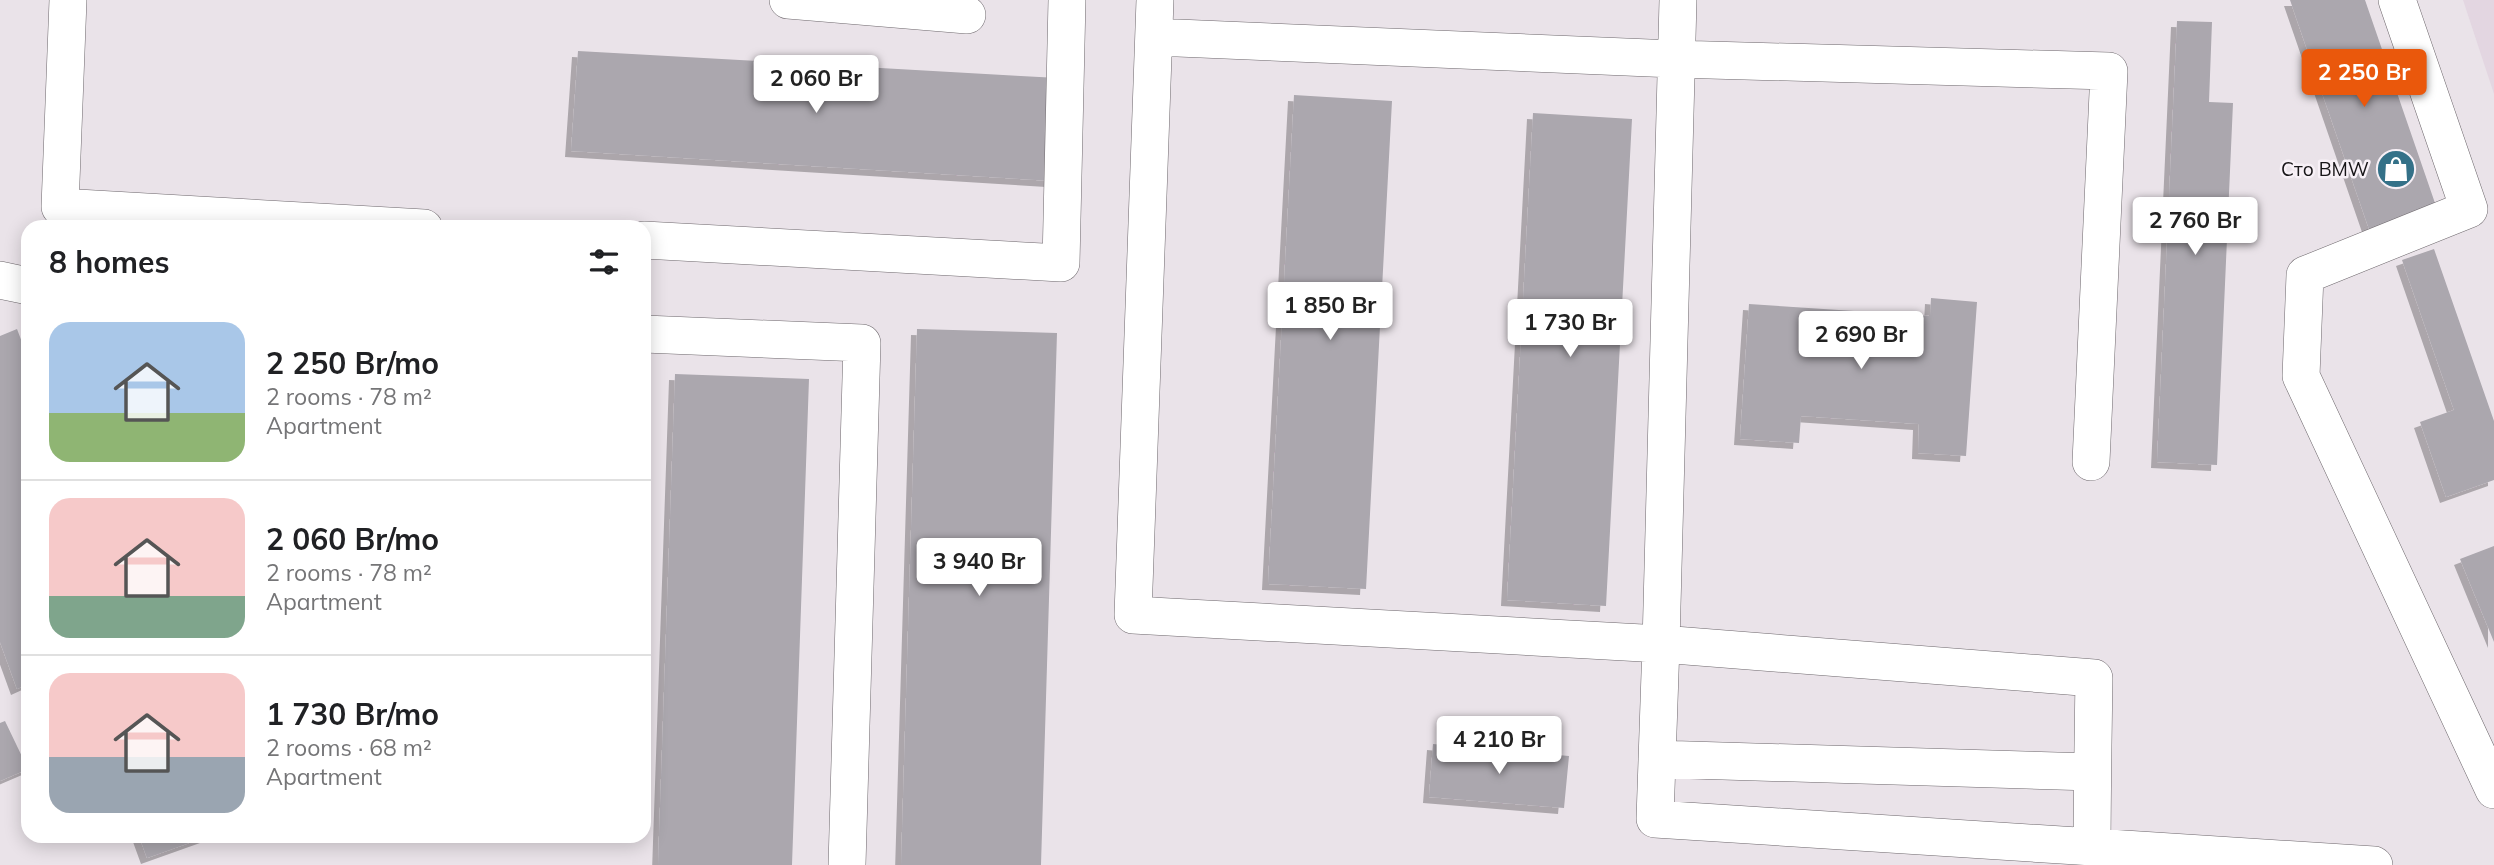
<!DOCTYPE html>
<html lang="en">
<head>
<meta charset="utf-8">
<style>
  body { margin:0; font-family:Mulish,sans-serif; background:#f6f6f6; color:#202124; height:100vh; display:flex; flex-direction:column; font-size:26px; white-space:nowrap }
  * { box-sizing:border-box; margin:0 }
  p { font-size:23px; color:#757577 }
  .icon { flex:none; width:38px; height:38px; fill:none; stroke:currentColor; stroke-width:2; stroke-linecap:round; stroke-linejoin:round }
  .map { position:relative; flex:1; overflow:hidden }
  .sheet { position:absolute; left:21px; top:220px; width:630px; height:623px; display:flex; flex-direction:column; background:#fff; border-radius:21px; box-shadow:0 4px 18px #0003 }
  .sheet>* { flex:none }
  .price { position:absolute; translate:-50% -60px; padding:0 16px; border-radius:7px; background:#fff; color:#222; font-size:23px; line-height:46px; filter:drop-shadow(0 2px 4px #0008) }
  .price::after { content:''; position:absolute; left:50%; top:42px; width:21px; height:16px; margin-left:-10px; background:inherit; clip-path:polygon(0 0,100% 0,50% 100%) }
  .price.current { background:#ea580c; color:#fff }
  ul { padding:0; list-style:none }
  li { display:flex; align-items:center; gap:21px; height:175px; padding:0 28px }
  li+li { border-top:2px solid #e0e0e0 }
  li span { display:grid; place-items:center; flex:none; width:196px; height:140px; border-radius:21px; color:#555 }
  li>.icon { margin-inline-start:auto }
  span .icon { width:84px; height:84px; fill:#fffc; stroke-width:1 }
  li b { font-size:30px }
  h2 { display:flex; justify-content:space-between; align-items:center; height:84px; padding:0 28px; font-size:30px }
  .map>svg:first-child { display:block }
</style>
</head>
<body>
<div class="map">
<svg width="2494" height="865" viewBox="0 0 2494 865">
  <defs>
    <filter id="shadow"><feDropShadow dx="-6" dy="6" stdDeviation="0" flood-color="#0004"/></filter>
  </defs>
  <rect width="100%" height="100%" fill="#eae3e9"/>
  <path fill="#e3d6e1" d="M 2463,0 L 2494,0 L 2494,94 Z"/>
  <path fill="#aba7ae" filter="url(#shadow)" d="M 2290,0 L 2365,0 L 2436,206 L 2369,229 Z
    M 2177,21 L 2212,22 L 2209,102 L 2233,103 L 2217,465 L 2157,462 Z
    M 578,51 L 1058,78 L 1052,181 L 571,151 Z
    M 1294,95 L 1392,101 L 1366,589 L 1268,584 Z
    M 1533,113 L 1632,119 L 1606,606 L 1507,600 Z
    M 2434,249 L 2494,421 L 2494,480 L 2446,497 L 2420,422 L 2454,410 L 2402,260 Z
    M 1931,298 L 1977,302 L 1966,456 L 1918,453 L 1919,424 L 1801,416 L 1799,443 L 1740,439 L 1749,304 L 1930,316 Z
    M 17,329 L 28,358 L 28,684 L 17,689 L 0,642 L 0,336 Z
    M 917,329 L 1057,333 L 1041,865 L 901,865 Z
    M 675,374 L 809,379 L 792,865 L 658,865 Z
    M 2494,546 L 2494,642 L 2460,559 Z
    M 5,721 L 28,769 L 0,781 L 0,723 Z
    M 1433,744 L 1569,756 L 1564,808 L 1429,797 Z
    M 139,836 L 206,836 L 206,837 L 147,858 Z"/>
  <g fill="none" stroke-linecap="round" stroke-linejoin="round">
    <g stroke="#6d676c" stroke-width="38">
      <path id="minor" d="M 68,0 L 60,207 L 424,228
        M 788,0 L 967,15
        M 1155,0 L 1133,615 L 1661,644 L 1678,0
        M 2397,0 L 2469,209 L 2305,275 L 2301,376 L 2494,790
        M 1154,37 L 1674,59 L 2109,71 L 2091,462
        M 644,240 L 1061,263 L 1067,0
        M 0,280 L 28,286
        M 644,334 L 862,343 L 847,865
        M 1657,759 L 2092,772
        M 2092,865 C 2092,803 2093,741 2094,678 L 1661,644 L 1655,819 L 2374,865"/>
    </g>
    <use href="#minor" stroke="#fff" stroke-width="37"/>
  </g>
  <defs>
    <g id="shop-disc" transform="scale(2.0125)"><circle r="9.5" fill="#347188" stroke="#f7f0f6"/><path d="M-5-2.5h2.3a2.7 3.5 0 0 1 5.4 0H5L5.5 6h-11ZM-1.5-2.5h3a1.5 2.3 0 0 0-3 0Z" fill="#fff"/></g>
  </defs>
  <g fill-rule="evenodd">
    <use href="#shop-disc" x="2396" y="169"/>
  </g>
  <g text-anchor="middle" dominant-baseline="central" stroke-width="5" stroke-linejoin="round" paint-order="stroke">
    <g font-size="19" fill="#171517" stroke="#f7f0f6" text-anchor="end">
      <text x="2369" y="169">Сто BMW</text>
    </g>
  </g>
</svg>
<b class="price current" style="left:2364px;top:109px">2 250 Br</b>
<b class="price" style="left:816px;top:115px">2 060 Br</b>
<b class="price" style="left:2195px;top:257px">2 760 Br</b>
<b class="price" style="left:1330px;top:342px">1 850 Br</b>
<b class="price" style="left:1570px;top:359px">1 730 Br</b>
<b class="price" style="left:1861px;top:371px">2 690 Br</b>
<b class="price" style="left:979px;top:598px">3 940 Br</b>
<b class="price" style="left:1499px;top:776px">4 210 Br</b>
<section class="sheet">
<h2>8 homes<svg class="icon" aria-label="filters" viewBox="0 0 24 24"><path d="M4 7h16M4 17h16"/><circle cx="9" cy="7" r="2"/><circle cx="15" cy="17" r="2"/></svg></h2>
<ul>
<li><span style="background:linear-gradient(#a9c7e8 65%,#8fb573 0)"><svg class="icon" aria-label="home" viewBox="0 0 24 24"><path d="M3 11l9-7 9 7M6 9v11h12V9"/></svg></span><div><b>2 250 Br/mo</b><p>2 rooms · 78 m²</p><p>Apartment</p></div></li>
<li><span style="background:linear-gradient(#f6c9c9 70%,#7fa58c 0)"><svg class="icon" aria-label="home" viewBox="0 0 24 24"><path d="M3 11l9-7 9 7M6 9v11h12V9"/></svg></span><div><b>2 060 Br/mo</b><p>2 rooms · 78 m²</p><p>Apartment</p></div></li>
<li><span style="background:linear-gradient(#f6c9c9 60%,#9aa5b1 0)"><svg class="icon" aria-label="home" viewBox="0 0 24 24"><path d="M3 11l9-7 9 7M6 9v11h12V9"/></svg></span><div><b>1 730 Br/mo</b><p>2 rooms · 68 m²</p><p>Apartment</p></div></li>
</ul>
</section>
</div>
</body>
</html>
